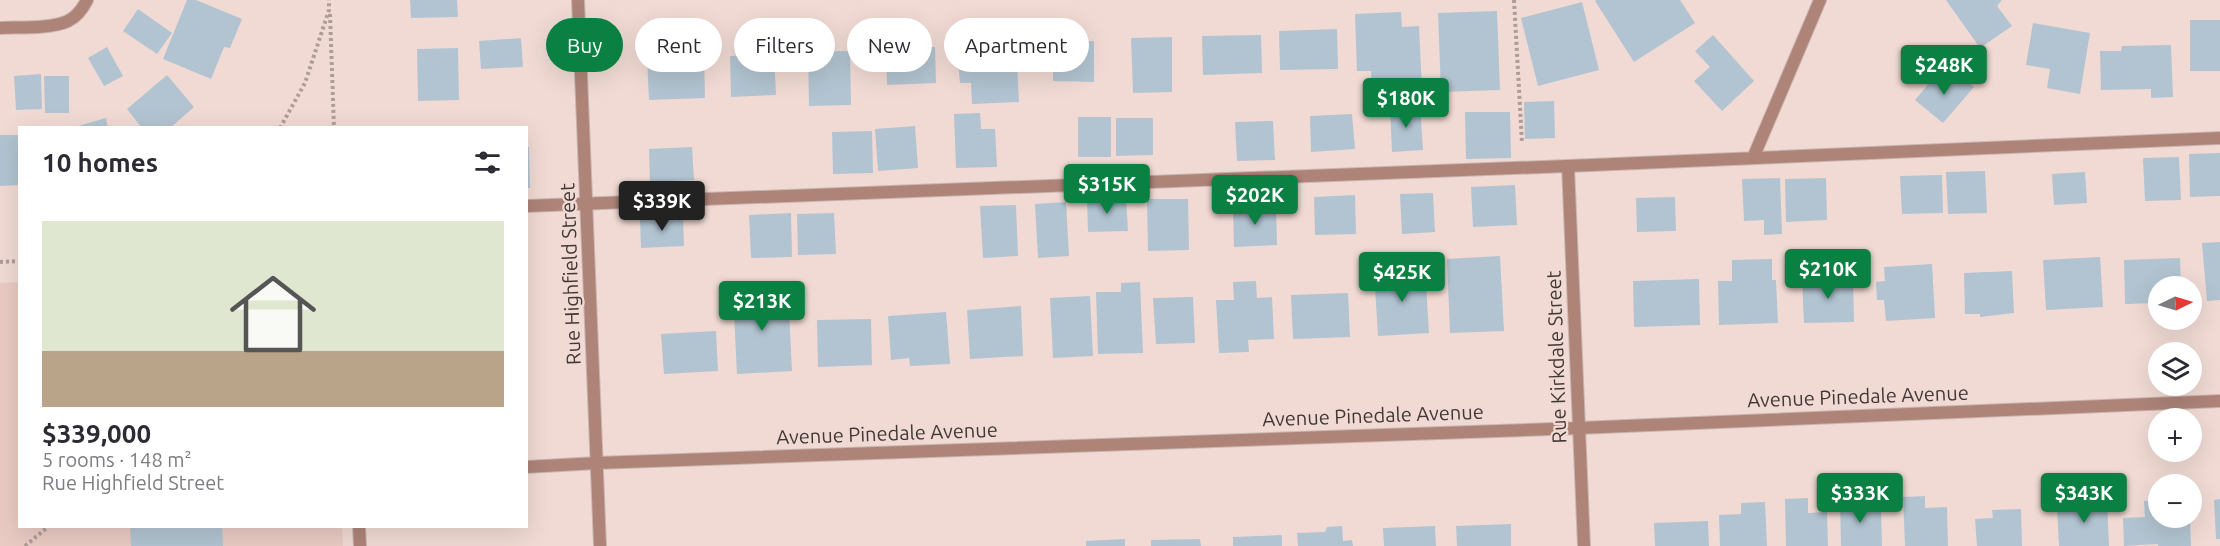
<!DOCTYPE html>
<html lang="en">
<head>
<meta charset="utf-8">
<style>
  body { margin:0; font-family:Ubuntu,sans-serif; background:#f2f2f3; color:#2b2b33; height:100vh; display:flex; flex-direction:column; font-size:22px; white-space:nowrap }
  * { box-sizing:border-box; margin:0 }
  p { font-size:20px; color:#7c7c81 }
  .icon { flex:none; width:33px; height:33px; fill:none; stroke:currentColor; stroke-width:2; stroke-linecap:round; stroke-linejoin:round }
  .map { position:relative; flex:1; overflow:hidden }
  .sheet { position:absolute; left:18px; top:126px; width:510px; height:402px; display:flex; flex-direction:column; background:#fff; border-radius:0px; box-shadow:0 6px 24px #0002 }
  .sheet>* { flex:none }
  .top-card { position:absolute; left:546px; top:18px; width:570px; height:54px; display:flex; gap:12px }
  .needle { width:39px; rotate:85deg }
  .tools { position:absolute; left:2148px; top:276px; display:grid; gap:12px }
  .tools a { display:grid; place-items:center; width:54px; height:54px; border-radius:50%; background:#fff; box-shadow:0 6px 24px #0002; font-size:30px }
  .price { position:absolute; translate:-50% -51px; padding:0 14px; border-radius:6px; background:#0b8043; color:#fff; font-size:20px; line-height:39px; filter:drop-shadow(0 2px 3px #0008) }
  .price::after { content:''; position:absolute; left:50%; top:36px; width:18px; height:14px; margin-left:-9px; background:inherit; clip-path:polygon(0 0,100% 0,50% 100%) }
  .price.on { background:#222; color:#fff }
  ul { padding:0; list-style:none }
  li { display:grid; align-content:center; gap:12px; height:318px; padding:0 24px }
  li span { display:grid; place-items:center; height:186px; border-radius:0px; color:#555 }
  li>.icon { margin-inline-start:auto }
  span .icon { width:108px; height:108px; fill:#fffc; stroke-width:1 }
  li b { font-size:26px }
  h2 { display:flex; justify-content:space-between; align-items:center; height:72px; padding:0 24px; font-size:26px }
  .chip { padding:0 21px; border-radius:27px; background:#fff; box-shadow:0 6px 24px #0002; font-size:21px; line-height:54px }
  .chip.on { background:#0b8043; color:#fff }
  .map>svg:first-child { display:block }
</style>
</head>
<body>
<div class="map">
<svg width="2220" height="546" viewBox="0 0 2220 546">
  <rect width="100%" height="100%" fill="#f1dad4"/>
  <path fill="#e9cbc3" d="M 19,282 L 20,526 L 342,527 L 343,546 L 0,546 L 0,283 Z"/>
  <path fill="#b2c4d1" d="M 187,0 L 196,0 L 242,19 L 230,48 L 224,47 L 211,79 L 163,59 Z
    M 410,0 L 457,0 L 458,17 L 411,18 Z
    M 1597,0 L 1680,0 L 1695,23 L 1634,62 L 1595,1 Z
    M 1946,0 L 2002,0 L 1997,6 L 2012,26 L 1980,48 Z
    M 1582,2 L 1599,70 L 1538,86 L 1521,18 Z
    M 138,9 L 172,33 L 157,54 L 123,31 Z
    M 1497,11 L 1500,90 L 1441,92 L 1438,13 Z
    M 1401,12 L 1402,27 L 1419,26 L 1422,89 L 1372,92 L 1371,71 L 1357,71 L 1355,14 Z
    M 2190,20 L 2220,20 L 2220,71 L 2190,71 Z
    M 2033,23 L 2090,33 L 2080,94 L 2047,88 L 2050,69 L 2026,65 Z
    M 1337,29 L 1338,69 L 1280,70 L 1279,31 Z
    M 997,35 L 997,43 L 1016,43 L 1019,102 L 972,104 L 971,83 L 960,83 L 958,62 L 963,62 L 961,36 Z
    M 1261,35 L 1262,73 L 1203,75 L 1202,36 Z
    M 1713,35 L 1754,81 L 1722,111 L 1694,81 L 1710,67 L 1695,51 Z
    M 1172,37 L 1172,92 L 1133,93 L 1131,38 Z
    M 521,38 L 523,67 L 481,69 L 479,41 Z
    M 1053,41 L 1094,41 L 1094,82 L 1053,81 Z
    M 2171,45 L 2173,97 L 2151,98 L 2151,89 L 2101,90 L 2100,51 L 2121,51 L 2122,46 Z
    M 107,47 L 123,76 L 104,86 L 88,58 Z
    M 935,47 L 936,83 L 887,85 L 886,48 Z
    M 458,48 L 459,100 L 418,101 L 417,49 Z
    M 850,51 L 851,105 L 809,106 L 808,52 Z
    M 704,54 L 705,98 L 649,100 L 647,56 Z
    M 774,54 L 776,95 L 731,97 L 730,56 Z
    M 1955,72 L 1974,87 L 1943,123 L 1915,100 L 1937,74 L 1947,82 Z
    M 41,74 L 42,109 L 16,110 L 14,76 Z
    M 167,75 L 194,107 L 170,128 L 142,128 L 127,109 Z
    M 44,76 L 69,76 L 69,113 L 45,113 Z
    M 1554,101 L 1555,138 L 1525,139 L 1524,102 Z
    M 1420,105 L 1423,150 L 1392,152 L 1390,107 Z
    M 1465,112 L 1510,112 L 1511,158 L 1466,159 Z
    M 980,113 L 981,129 L 995,129 L 997,167 L 956,168 L 954,114 Z
    M 1352,114 L 1355,149 L 1311,152 L 1310,116 Z
    M 1078,117 L 1111,117 L 1111,157 L 1078,157 Z
    M 106,118 L 108,128 L 75,128 L 75,127 Z
    M 1116,118 L 1153,118 L 1153,155 L 1116,156 Z
    M 1273,121 L 1275,160 L 1237,161 L 1235,122 Z
    M 915,126 L 918,168 L 878,171 L 875,129 Z
    M 872,131 L 873,173 L 833,174 L 832,132 Z
    M 0,135 L 20,135 L 20,185 L 0,186 Z
    M 526,147 L 529,147 L 530,188 L 526,188 Z
    M 692,147 L 694,180 L 650,182 L 649,149 Z
    M 2220,153 L 2220,196 L 2190,197 L 2189,154 Z
    M 2179,157 L 2181,200 L 2145,201 L 2143,158 Z
    M 1985,171 L 1987,213 L 1948,214 L 1946,172 Z
    M 2085,172 L 2087,203 L 2054,205 L 2052,174 Z
    M 1942,175 L 1943,213 L 1902,214 L 1900,176 Z
    M 1780,178 L 1782,234 L 1764,235 L 1764,220 L 1744,221 L 1742,179 Z
    M 1826,178 L 1827,220 L 1786,222 L 1785,179 Z
    M 1515,185 L 1517,225 L 1473,227 L 1471,187 Z
    M 1433,193 L 1435,232 L 1402,234 L 1400,194 Z
    M 1355,195 L 1356,234 L 1315,235 L 1314,197 Z
    M 1126,197 L 1128,231 L 1088,232 L 1087,198 Z
    M 1675,197 L 1676,231 L 1637,232 L 1636,198 Z
    M 1147,199 L 1188,199 L 1189,250 L 1148,251 Z
    M 1066,202 L 1069,256 L 1038,258 L 1035,204 Z
    M 1016,205 L 1018,256 L 983,258 L 980,206 Z
    M 1276,205 L 1277,245 L 1234,247 L 1233,206 Z
    M 791,213 L 792,257 L 751,258 L 749,215 Z
    M 834,213 L 836,254 L 798,255 L 797,214 Z
    M 683,217 L 684,246 L 641,248 L 640,219 Z
    M 2220,242 L 2220,300 L 2207,301 L 2202,243 Z
    M 1500,256 L 1504,331 L 1450,333 L 1447,259 Z
    M 2100,257 L 2103,307 L 2046,310 L 2043,260 Z
    M 2180,258 L 2181,286 L 2158,286 L 2158,303 L 2125,304 L 2124,260 Z
    M 1772,259 L 1772,280 L 1776,280 L 1778,323 L 1719,325 L 1718,281 L 1732,281 L 1732,260 Z
    M 1932,264 L 1935,318 L 1886,321 L 1884,300 L 1877,300 L 1876,282 L 1885,281 L 1884,267 Z
    M 1425,269 L 1429,333 L 1378,336 L 1374,272 Z
    M 2012,271 L 2014,313 L 1980,317 L 1980,314 L 1965,314 L 1964,273 Z
    M 1853,277 L 1854,322 L 1804,323 L 1802,278 Z
    M 1699,279 L 1700,325 L 1634,327 L 1633,281 Z
    M 1256,281 L 1257,298 L 1272,297 L 1274,339 L 1248,340 L 1249,352 L 1219,353 L 1216,300 L 1234,300 L 1233,282 Z
    M 1140,282 L 1143,353 L 1098,354 L 1096,292 L 1121,292 L 1121,283 Z
    M 788,290 L 792,371 L 737,374 L 733,293 Z
    M 1348,293 L 1350,337 L 1293,339 L 1291,295 Z
    M 1090,296 L 1093,356 L 1053,358 L 1050,298 Z
    M 1193,297 L 1195,343 L 1156,344 L 1153,298 Z
    M 1021,306 L 1023,356 L 970,359 L 967,310 Z
    M 946,312 L 950,364 L 910,366 L 909,358 L 891,360 L 888,316 Z
    M 871,319 L 872,365 L 818,367 L 817,320 Z
    M 716,331 L 718,371 L 664,374 L 661,334 Z
    M 2158,495 L 2158,518 L 2190,518 L 2191,546 L 2158,546 L 2158,544 L 2124,546 L 2123,518 L 2145,517 L 2144,501 L 2156,500 L 2156,496 Z
    M 1925,496 L 1925,508 L 1947,507 L 1948,546 L 1905,546 L 1903,497 Z
    M 1808,498 L 1808,513 L 1827,512 L 1828,546 L 1786,546 L 1785,499 Z
    M 1872,499 L 1872,509 L 1881,509 L 1882,546 L 1841,546 L 1840,500 Z
    M 2107,499 L 2109,546 L 2059,546 L 2057,508 L 2073,507 L 2073,500 Z
    M 2220,499 L 2220,539 L 2216,539 L 2214,500 Z
    M 1765,502 L 1767,546 L 1720,546 L 1719,515 L 1741,514 L 1741,503 Z
    M 2021,509 L 2022,546 L 1977,546 L 1975,519 L 1993,518 L 1992,510 Z
    M 1708,521 L 1709,546 L 1655,546 L 1654,523 Z
    M 1511,524 L 1511,546 L 1457,546 L 1456,526 Z
    M 130,526 L 222,526 L 223,546 L 131,546 Z
    M 1342,526 L 1343,541 L 1352,540 L 1353,546 L 1298,546 L 1297,533 L 1325,532 L 1327,527 Z
    M 1435,526 L 1436,546 L 1384,546 L 1383,528 Z
    M 1282,535 L 1282,546 L 1233,546 L 1233,537 Z
    M 1125,539 L 1125,546 L 1086,546 L 1086,541 Z
    M 1200,539 L 1201,546 L 1151,546 L 1151,540 Z"/>
  <g fill="none" stroke-linecap="round" stroke-linejoin="round">
    <g stroke="#cab6b1" stroke-width="14">
      <path id="lane" d="M 1753,158 L 1820,0
        M 526,206 L 1568,166 L 2220,138
        M 359,526 L 360,546"/>
    </g>
    <g stroke="#cab6b1" stroke-width="14">
      <path id="street" d="M 578,0 L 600,546
        M 0,28 C 19,27 51,29 68,21 C 76,17 83,8 87,0
        M 1568,166 L 1584,546
        M 526,467 L 597,463 L 1579,428 L 2220,401"/>
    </g>
    <path stroke="#ae9c98" stroke-width="4" stroke-dasharray="3 3" stroke-linecap="butt" d="M 1514,0 L 1522,143
      M 330,14 L 334,128
      M 280,128 L 305,83 L 329,10 L 329,0
      M 0,262 L 20,261
      M 25,546 L 49,526"/>
    <use href="#lane" stroke="#ae8479" stroke-width="12"/>
    <use href="#street" stroke="#ae8479" stroke-width="12"/>
  </g>
  <g text-anchor="middle" dominant-baseline="central" stroke-width="4.5" stroke-linejoin="round" paint-order="stroke">
    <g font-size="20" fill="#413836" stroke="#f1dad4">
      <text transform="translate(570 274) rotate(-92)">Rue Highfield Street</text>
      <text transform="translate(1556 357) rotate(-92)">Rue Kirkdale Street</text>
      <text transform="translate(1858 396) rotate(-2)">Avenue Pinedale Avenue</text>
      <text transform="translate(1373 415) rotate(-2)">Avenue Pinedale Avenue</text>
      <text transform="translate(887 433) rotate(-2)">Avenue Pinedale Avenue</text>
    </g>
  </g>
</svg>
<div class="tools">
<a><svg class="needle" viewBox="-14 -14 28 28"><path d="M0-13l5 13h-10z" fill="#e53935"/><path d="M0 13l5-13h-10z" fill="#7c7c81"/></svg></a>
<a><svg class="icon" aria-label="layers" viewBox="0 0 24 24"><path d="M12 4l9 5-9 5-9-5zM3 14l9 5 9-5"/></svg></a>
<a>+</a>
<a>−</a>
</div>
<b class="price" style="left:1944px;top:96px">$248K</b>
<b class="price" style="left:1406px;top:129px">$180K</b>
<b class="price" style="left:1107px;top:215px">$315K</b>
<b class="price" style="left:1255px;top:226px">$202K</b>
<b class="price on" style="left:662px;top:232px">$339K</b>
<b class="price" style="left:1828px;top:300px">$210K</b>
<b class="price" style="left:1402px;top:303px">$425K</b>
<b class="price" style="left:762px;top:332px">$213K</b>
<b class="price" style="left:1860px;top:524px">$333K</b>
<b class="price" style="left:2084px;top:524px">$343K</b>
<div class="top-card">
<a class="chip on">Buy</a>
<a class="chip">Rent</a>
<a class="chip">Filters</a>
<a class="chip">New</a>
<a class="chip">Apartment</a>
</div>
<section class="sheet">
<h2>10 homes<svg class="icon" aria-label="filters" viewBox="0 0 24 24"><path d="M4 7h16M4 17h16"/><circle cx="9" cy="7" r="2"/><circle cx="15" cy="17" r="2"/></svg></h2>
<ul>
<li><span style="background:linear-gradient(#dfe7d0 70%,#b9a48a 0)"><svg class="icon" aria-label="home" viewBox="0 0 24 24"><path d="M3 11l9-7 9 7M6 9v11h12V9"/></svg></span><div><b>$339,000</b><p>5 rooms · 148 m²</p><p>Rue Highfield Street</p></div></li>
</ul>
</section>
</div>
</body>
</html>
